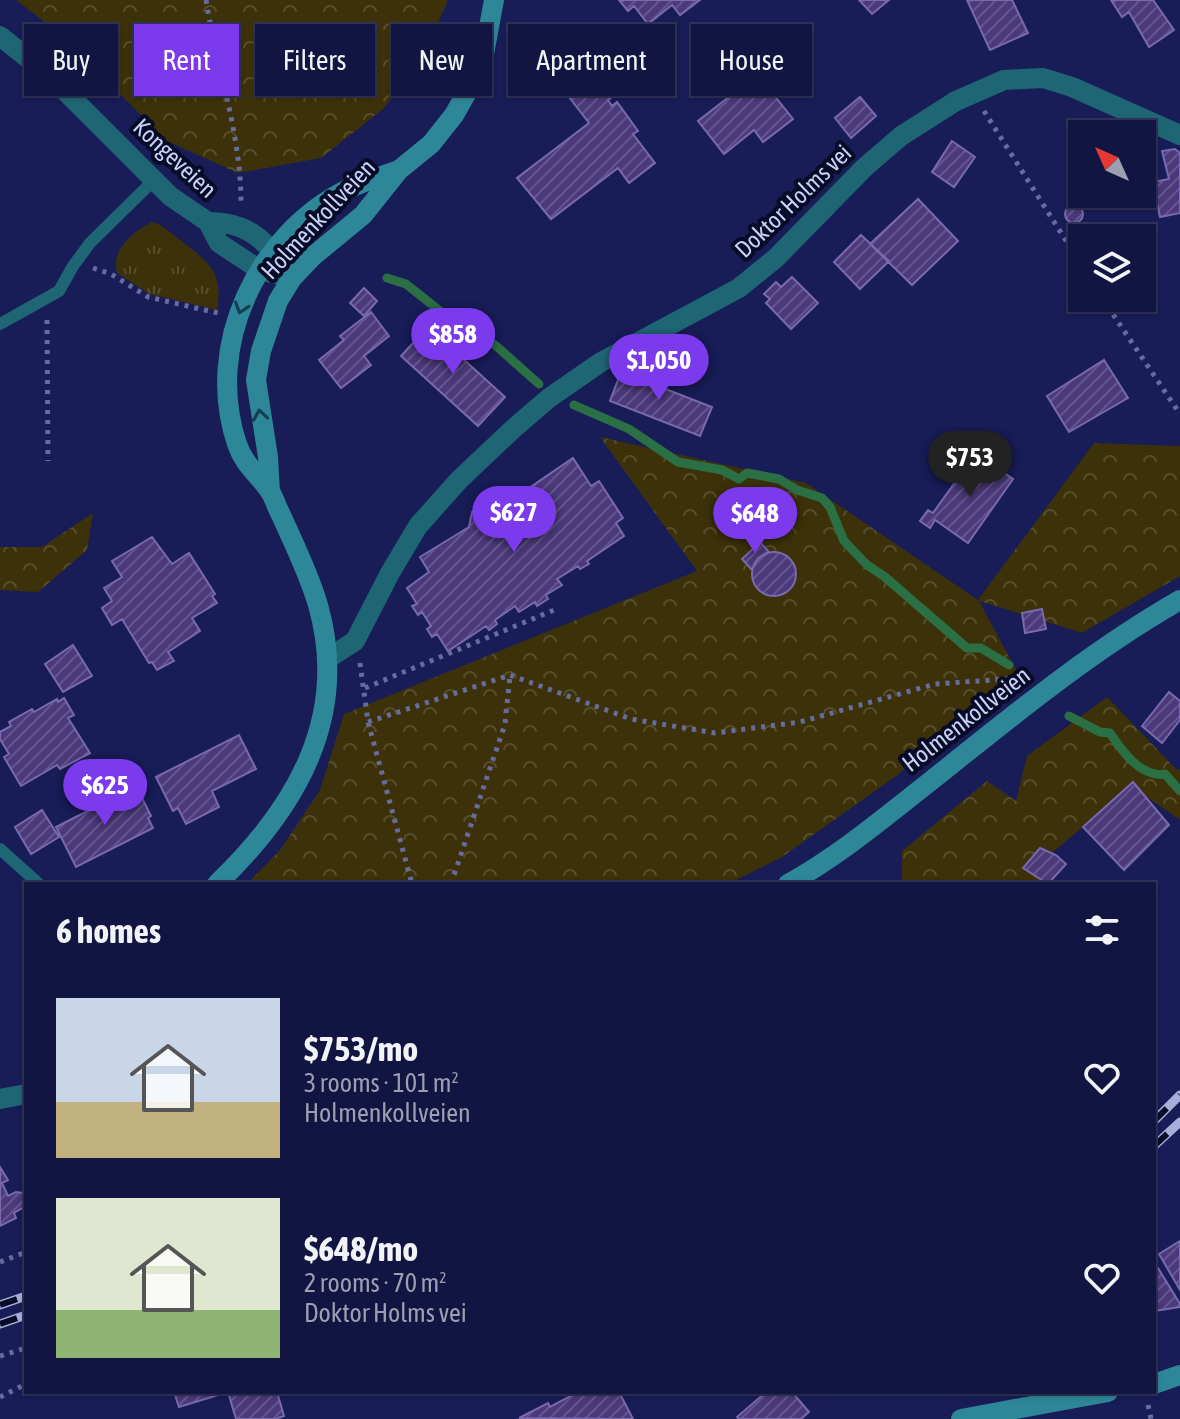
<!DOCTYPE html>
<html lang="en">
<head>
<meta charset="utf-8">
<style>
  body { margin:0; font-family:"Asap Condensed",sans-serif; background:#1b1e48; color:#f1f3f6; height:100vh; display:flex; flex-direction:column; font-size:30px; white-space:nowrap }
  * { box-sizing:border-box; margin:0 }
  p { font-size:26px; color:#9c9fb1 }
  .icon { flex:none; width:44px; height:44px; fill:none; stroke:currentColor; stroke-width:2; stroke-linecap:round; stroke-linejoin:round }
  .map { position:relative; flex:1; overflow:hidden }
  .panel { position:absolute; left:24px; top:882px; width:1132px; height:512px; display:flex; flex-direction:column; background:#121541; border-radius:0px; box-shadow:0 2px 6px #0004,0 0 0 2px #31345a }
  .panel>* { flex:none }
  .top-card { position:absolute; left:24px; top:24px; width:1132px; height:72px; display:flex; gap:16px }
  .needle { width:52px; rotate:315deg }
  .buttons { position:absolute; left:1068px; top:120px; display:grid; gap:16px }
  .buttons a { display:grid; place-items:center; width:88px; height:88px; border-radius:0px; background:#121541; box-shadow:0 2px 6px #0004,0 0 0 2px #31345a; font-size:40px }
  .price { position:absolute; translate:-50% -68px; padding:0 18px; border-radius:28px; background:#7c3aed; color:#fff; font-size:26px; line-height:52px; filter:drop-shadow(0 2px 4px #0008) }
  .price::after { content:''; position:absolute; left:50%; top:48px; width:24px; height:18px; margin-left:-12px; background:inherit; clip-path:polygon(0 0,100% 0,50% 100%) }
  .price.on { background:#222; color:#fff }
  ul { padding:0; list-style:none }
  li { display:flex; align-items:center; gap:24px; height:200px; padding:0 32px }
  li span { display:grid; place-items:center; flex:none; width:224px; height:160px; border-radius:0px; color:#555 }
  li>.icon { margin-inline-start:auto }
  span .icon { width:96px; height:96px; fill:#fffc; stroke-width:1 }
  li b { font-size:34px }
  h2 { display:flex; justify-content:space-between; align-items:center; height:96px; padding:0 32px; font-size:34px }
  .pill { padding:0 28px; border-radius:0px; background:#121541; box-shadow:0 2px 6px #0004,0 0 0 2px #31345a; font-size:28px; line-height:72px }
  .pill.on { background:#7c3aed; color:#fff }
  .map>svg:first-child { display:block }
</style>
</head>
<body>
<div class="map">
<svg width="1180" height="1419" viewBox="0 0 1180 1419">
  <defs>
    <pattern id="grass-tufts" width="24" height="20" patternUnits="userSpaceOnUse" patternTransform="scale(2)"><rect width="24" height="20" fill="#3c3108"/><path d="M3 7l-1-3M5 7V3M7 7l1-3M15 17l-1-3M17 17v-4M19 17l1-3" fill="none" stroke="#574e2d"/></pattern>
    <pattern id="forest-crowns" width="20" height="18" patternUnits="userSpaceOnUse" patternTransform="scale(2)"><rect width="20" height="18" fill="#3c3108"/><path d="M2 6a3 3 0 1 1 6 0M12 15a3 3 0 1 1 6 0" fill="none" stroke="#574e2d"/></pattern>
    <pattern id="building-hatch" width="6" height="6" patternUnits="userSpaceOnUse" patternTransform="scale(2)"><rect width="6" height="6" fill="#4b397a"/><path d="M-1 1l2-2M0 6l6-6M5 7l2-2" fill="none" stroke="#63558e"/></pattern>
  </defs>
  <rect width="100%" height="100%" fill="#181c57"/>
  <path fill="url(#grass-tufts)" d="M 152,222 C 163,225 171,233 180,240 C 208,262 224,271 217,310 L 149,294 L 117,273 C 110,249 134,232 152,222 Z"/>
  <path fill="url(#forest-crowns)" d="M 16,0 L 448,0 L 424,56 L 383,109 L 321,158 L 238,173 L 167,141 L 59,33 Z
    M 600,437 L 806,483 L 978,600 L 1094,443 L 1180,446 L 1180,576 L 1082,633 L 979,601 L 1019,675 L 896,776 L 782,857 L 728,884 L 247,884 L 280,850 L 320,790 L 344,714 L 697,571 Z
    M 93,513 L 87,550 L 38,592 L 0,590 L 0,547 L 42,547 Z
    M 1107,697 L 1177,770 L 1180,769 L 1180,820 L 1131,786 L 1033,869 L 1055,884 L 902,884 L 902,851 L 987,781 L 1016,801 L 1027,756 Z"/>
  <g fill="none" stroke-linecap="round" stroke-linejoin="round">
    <path stroke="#2b6f45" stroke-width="9" d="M 387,278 L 406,284 L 460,327 L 495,345 L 539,384
      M 574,405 L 629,429 L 678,462 L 722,470 L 739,479 L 747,473 L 779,479 L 797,490 L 822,498 L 830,507 L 844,541 L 867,565 L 885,577 L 967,648 L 981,648 L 1009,665
      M 1069,716 L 1100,732 L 1110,733 C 1122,751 1141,778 1165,774 L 1180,791"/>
  </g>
  <path fill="url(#building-hatch)" stroke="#7969ae" stroke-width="2" d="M 619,0 L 700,0 L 680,15 L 672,5 L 648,24 L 634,6 L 628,11 Z
    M 859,0 L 889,0 L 872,14 Z
    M 967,0 L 1012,0 L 1028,33 L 990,50 Z
    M 1111,0 L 1153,0 L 1174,30 L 1149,47 L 1129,12 L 1122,17 Z
    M 633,28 L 656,30 L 654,52 L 631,49 Z
    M 595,66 L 616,94 L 608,100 L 612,106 L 617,102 L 638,131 L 633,134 L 655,163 L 629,183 L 618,168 L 551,219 L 517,178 L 589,123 L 562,88 Z
    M 758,75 L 793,119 L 763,142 L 754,130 L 724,154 L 698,121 L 730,96 L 727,92 L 736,85 L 739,89 Z
    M 860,97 L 876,116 L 851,138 L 835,118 Z
    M 952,141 L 975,157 L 954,187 L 932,172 Z
    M 1175,149 L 1180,153 L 1180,213 L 1160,217 L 1153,182 L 1169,179 L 1162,151 Z
    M 918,199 L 958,241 L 912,285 L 870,244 Z
    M1065 214a9 9 0 1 1 18 0a9 9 0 1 1-18 0Z
    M 861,235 L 889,261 L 860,289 L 834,262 Z
    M 792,277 L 818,303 L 791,329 L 766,303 L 770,299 L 764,294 L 776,282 L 781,287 Z
    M 364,288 L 377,301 L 364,316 L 350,303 Z
    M 371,312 L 389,336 L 364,356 L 371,365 L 341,388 L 319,360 L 344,340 L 340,336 Z
    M 428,327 L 505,397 L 478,426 L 401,356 Z
    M 1104,360 L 1128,398 L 1069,432 L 1047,396 Z
    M 624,364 L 653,375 L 650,383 L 712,407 L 700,436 L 610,401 Z
    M 976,453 L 1013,479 L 968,543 L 935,520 L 930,528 L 920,521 L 928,510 L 933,513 Z
    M 573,458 L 591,486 L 599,481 L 623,518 L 616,523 L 624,536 L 587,561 L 589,564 L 580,569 L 578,566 L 557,579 L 562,585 L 546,595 L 548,599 L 537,606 L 535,602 L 519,612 L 515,606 L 495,620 L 497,624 L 489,630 L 486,626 L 448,651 L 437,634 L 432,637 L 427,629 L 431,626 L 422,612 L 418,615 L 412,606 L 417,604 L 407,588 L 429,572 L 420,557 L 469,527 L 472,512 L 486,502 L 503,506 Z
    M 152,537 L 172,564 L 189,553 L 215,594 L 212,596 L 217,603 L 192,618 L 200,631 L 168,652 L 174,661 L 157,670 L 152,662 L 149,663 L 122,619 L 112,625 L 102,608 L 112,601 L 104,588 L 122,577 L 112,561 Z
    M 760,542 L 769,552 L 758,558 L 752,570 L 742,559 Z
    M752 574a22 22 0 1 1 44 0a22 22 0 1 1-44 0Z
    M 1042,609 L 1046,629 L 1025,633 L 1022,613 Z
    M 73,645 L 92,676 L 63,692 L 45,664 Z
    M 1169,692 L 1180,701 L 1180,720 L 1162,743 L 1142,726 Z
    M 64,698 L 74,715 L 68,718 L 90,753 L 60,769 L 57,765 L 21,786 L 4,757 L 9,754 L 0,739 L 0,732 L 11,726 L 9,722 L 32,709 L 34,712 L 57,699 L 58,702 Z
    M 239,735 L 256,769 L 212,791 L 219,807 L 186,824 L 178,808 L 173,811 L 156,777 Z
    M 1133,782 L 1169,825 L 1124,870 L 1083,827 Z
    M 133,788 L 139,800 L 142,798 L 151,816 L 148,818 L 153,828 L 76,867 L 56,827 Z
    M 42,810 L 59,837 L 31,854 L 15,827 Z
    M 1040,848 L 1056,855 L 1066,864 L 1048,884 L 1023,868 Z
    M 0,1167 L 8,1180 L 2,1183 L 8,1196 L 16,1192 L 23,1193 L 26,1206 L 14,1213 L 16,1218 L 0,1226 Z
    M 1180,1241 L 1180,1290 L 1159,1254 Z
    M 1158,1268 L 1180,1304 L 1180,1307 L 1154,1311 L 1154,1270 Z
    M 174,1392 L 228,1392 L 179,1407 Z
    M 228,1392 L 277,1392 L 284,1416 L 275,1419 L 236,1419 Z
    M 578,1392 L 619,1392 L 633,1419 L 519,1418 L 548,1403 L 550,1407 Z
    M 766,1392 L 792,1392 L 809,1412 L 801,1419 L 739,1419 L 737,1417 Z"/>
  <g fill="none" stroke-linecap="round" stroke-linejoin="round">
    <path stroke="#666d9e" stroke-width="5" stroke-dasharray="4 6" stroke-linecap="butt" d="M 206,0 C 217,68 241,134 241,203
      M 984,111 L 1082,266
      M 93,268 L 111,274 L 148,297 L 218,313
      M 1102,298 L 1180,414
      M 47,320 L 48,461
      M 360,663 L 368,722 L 412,884
      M 365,688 L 559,608
      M 368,722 L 510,675 L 631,719 L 715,733 L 800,722 L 935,684 L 1021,678
      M 451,884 L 505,724 L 510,675
      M 0,1262 L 26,1252
      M 0,1356 L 26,1348
      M 0,1397 L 26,1384
      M 1148,1405 L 1151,1419"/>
    <path stroke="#1e6674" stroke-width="12" d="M 0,324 L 59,291 L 73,266 L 90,243 L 154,180
      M 0,849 L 39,884"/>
    <path stroke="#1e6674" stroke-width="20" d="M 0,36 L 50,76 L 170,196 L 208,222 L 219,243 L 260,270 L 292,278
      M 208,222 C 244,222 262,236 283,265
      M 327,659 L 355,641 L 390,573 L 418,526 L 459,480 L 513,429 L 549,398 L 601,362 L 739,288 L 776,258 L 864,168 L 901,136 L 956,101 L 1004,80 L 1043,78 L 1072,87 L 1180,135
      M 0,1099 L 26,1094"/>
    <path stroke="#2d8799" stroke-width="20" d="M 270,492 L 268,457 L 256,380 L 261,351 L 278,301 L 292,278 L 312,257 L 363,215 L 399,170 L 431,144 L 454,115 L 471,85 L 484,54 L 494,0
      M 217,884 C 296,808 350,717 318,605 C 309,574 294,544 281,515 C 277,508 275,500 271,493 C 259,474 245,467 237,444 C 204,346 257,234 348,189 C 364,181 382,176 399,170
      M 788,884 C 840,855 885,817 932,780 C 1012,716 1091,651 1180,600
      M 1154,1384 L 1180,1375
      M 961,1419 L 1108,1392"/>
    <g stroke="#a6afd8" stroke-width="9">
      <path id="rail" d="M 1154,1121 L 1180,1095
        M 1154,1146 L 1180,1122
        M 0,1305 L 26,1296
        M 0,1324 L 26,1315"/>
    </g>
    <use href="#rail" stroke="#080b25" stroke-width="6" stroke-dasharray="18" stroke-linecap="butt"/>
  </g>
  <defs><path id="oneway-chevron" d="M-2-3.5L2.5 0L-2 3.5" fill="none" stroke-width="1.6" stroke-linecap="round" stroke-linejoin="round" transform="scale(2)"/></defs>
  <g stroke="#173d53">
    <use href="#oneway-chevron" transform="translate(241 308) rotate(108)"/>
    <use href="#oneway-chevron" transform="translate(260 415) rotate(-99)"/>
  </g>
  <g text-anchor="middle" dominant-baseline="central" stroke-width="8" stroke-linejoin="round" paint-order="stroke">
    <g font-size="24" fill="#c8d2f7" stroke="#080b25">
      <text transform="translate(175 158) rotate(43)">Kongeveien</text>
      <text transform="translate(793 201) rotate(-44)">Doktor Holms vei</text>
      <text transform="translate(318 219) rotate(-47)">Holmenkollveien</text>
      <text transform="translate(966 719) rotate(-38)">Holmenkollveien</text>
    </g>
  </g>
</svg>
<div class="buttons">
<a><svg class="needle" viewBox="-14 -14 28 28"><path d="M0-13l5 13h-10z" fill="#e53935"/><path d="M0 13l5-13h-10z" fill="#9c9fb1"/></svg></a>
<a><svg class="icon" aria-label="layers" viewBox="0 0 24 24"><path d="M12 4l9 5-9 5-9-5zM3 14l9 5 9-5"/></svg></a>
</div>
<b class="price" style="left:453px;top:376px">$858</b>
<b class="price" style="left:659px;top:402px">$1,050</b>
<b class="price on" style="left:970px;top:499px">$753</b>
<b class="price" style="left:514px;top:554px">$627</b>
<b class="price" style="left:755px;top:555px">$648</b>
<b class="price" style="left:105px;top:827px">$625</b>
<div class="top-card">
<a class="pill">Buy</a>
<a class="pill on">Rent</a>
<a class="pill">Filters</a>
<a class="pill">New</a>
<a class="pill">Apartment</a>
<a class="pill">House</a>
</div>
<section class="panel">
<h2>6 homes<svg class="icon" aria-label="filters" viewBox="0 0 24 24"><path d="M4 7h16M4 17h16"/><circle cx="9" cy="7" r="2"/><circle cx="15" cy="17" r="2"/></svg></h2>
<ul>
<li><span style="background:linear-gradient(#c9d6e8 65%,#c2b280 0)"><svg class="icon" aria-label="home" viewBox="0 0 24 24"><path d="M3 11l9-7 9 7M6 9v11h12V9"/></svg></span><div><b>$753/mo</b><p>3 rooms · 101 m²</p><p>Holmenkollveien</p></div><svg class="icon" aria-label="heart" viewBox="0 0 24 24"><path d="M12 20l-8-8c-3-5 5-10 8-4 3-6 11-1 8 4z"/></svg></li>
<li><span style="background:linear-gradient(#dfe7d0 70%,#8fb573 0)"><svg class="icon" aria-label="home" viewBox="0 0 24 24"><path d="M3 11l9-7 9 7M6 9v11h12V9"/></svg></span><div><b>$648/mo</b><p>2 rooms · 70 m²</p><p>Doktor Holms vei</p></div><svg class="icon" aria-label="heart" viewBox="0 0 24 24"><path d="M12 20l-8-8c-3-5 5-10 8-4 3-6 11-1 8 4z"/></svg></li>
</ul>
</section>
</div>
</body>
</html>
